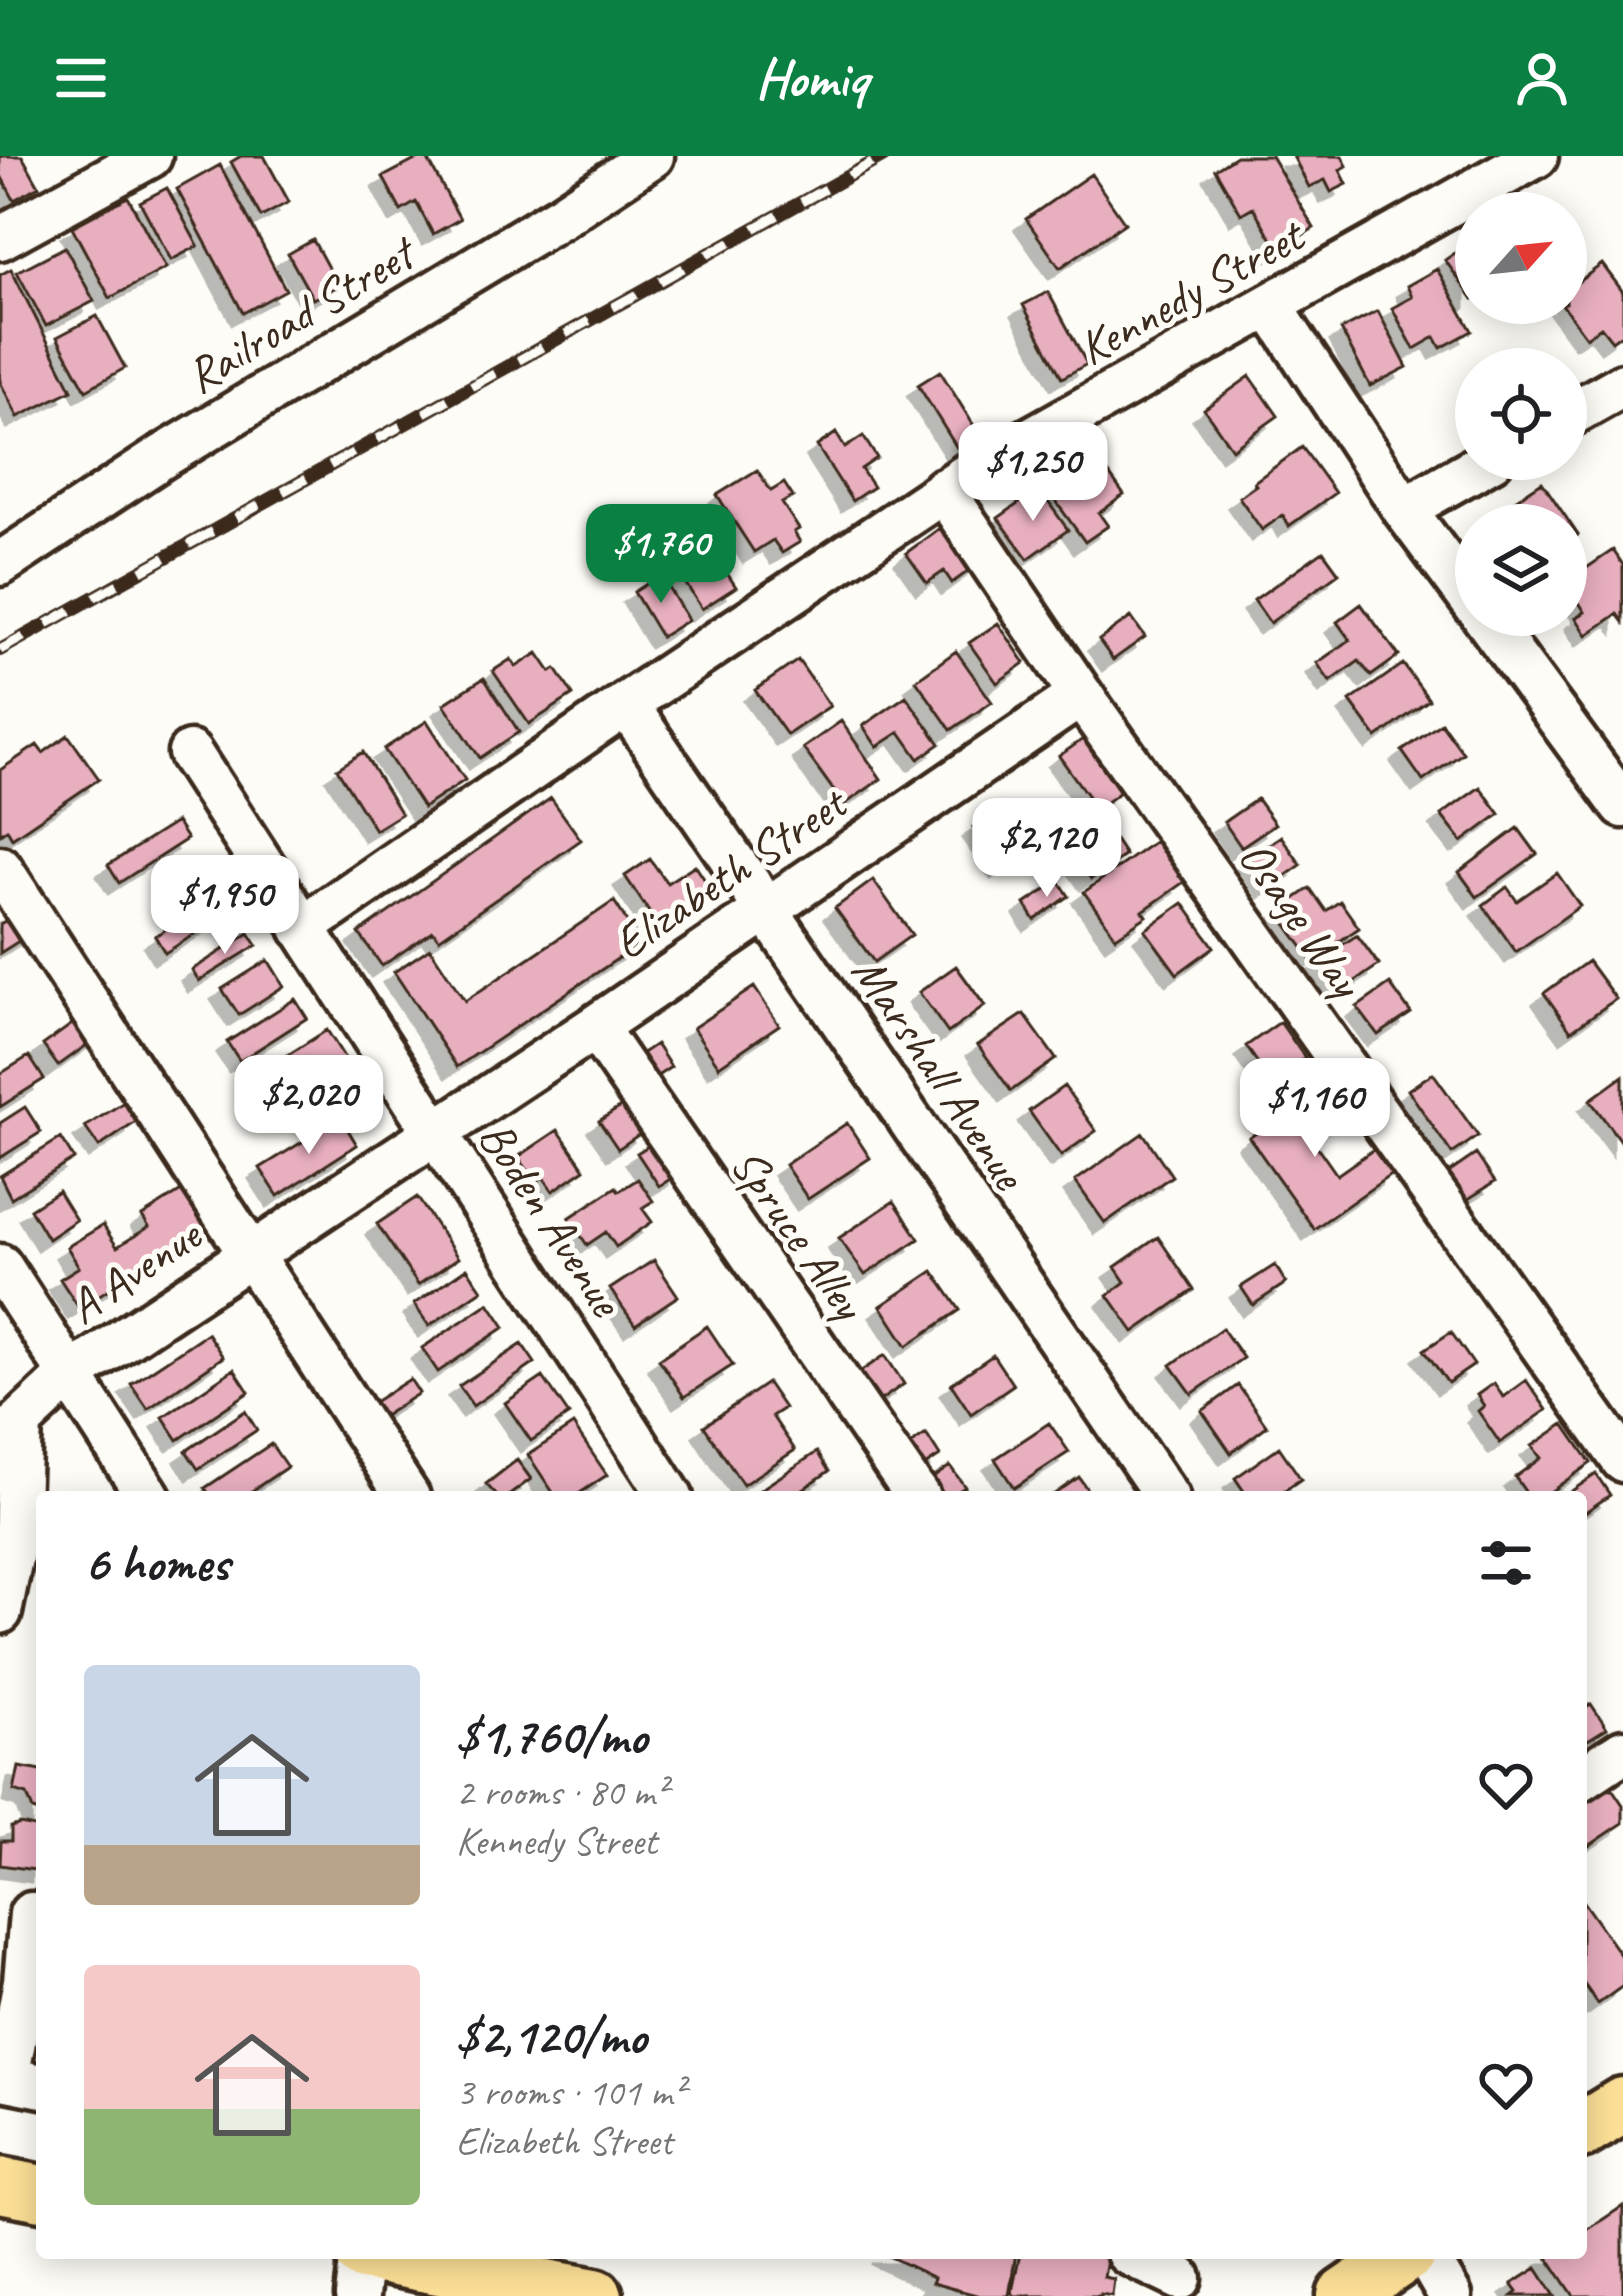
<!DOCTYPE html>
<html lang="en">
<head>
<meta charset="utf-8">
<style>
  body { margin:0; font-family:Caveat,sans-serif; background:#f6f6f6; color:#202124; height:100vh; display:flex; flex-direction:column; font-size:45px; white-space:nowrap }
  * { box-sizing:border-box; margin:0 }
  p { font-size:39px; color:#757577 }
  .icon { flex:none; width:66px; height:66px; fill:none; stroke:currentColor; stroke-width:2; stroke-linecap:round; stroke-linejoin:round }
  .map { position:relative; flex:1; overflow:hidden }
  .details { position:absolute; left:36px; top:1335px; width:1551px; height:768px; display:flex; flex-direction:column; background:#fff; border-radius:12px; box-shadow:0 6px 30px #0003 }
  .details>* { flex:none }
  .needle { width:78px; rotate:63deg }
  .controls { position:absolute; left:1455px; top:36px; display:grid; gap:24px }
  .controls a { display:grid; place-items:center; width:132px; height:132px; border-radius:50%; background:#fff; box-shadow:0 6px 30px #0003; font-size:60px }
  .price { position:absolute; translate:-50% -102px; padding:0 27px; border-radius:24px; background:#fff; color:#222; font-size:39px; line-height:78px; filter:drop-shadow(0 3px 6px #0008) }
  .price::after { content:''; position:absolute; left:50%; top:72px; width:36px; height:27px; margin-left:-18px; background:inherit; clip-path:polygon(0 0,100% 0,50% 100%) }
  .price.selected { background:#0b8043; color:#fff }
  ul { padding:0; list-style:none }
  li { display:flex; align-items:center; gap:36px; height:300px; padding:0 48px }
  li span { display:grid; place-items:center; flex:none; width:336px; height:240px; border-radius:12px; color:#555 }
  li>.icon { margin-inline-start:auto }
  span .icon { width:144px; height:144px; fill:#fffc; stroke-width:1 }
  li b { font-size:51px }
  h2 { display:flex; justify-content:space-between; align-items:center; height:144px; padding:0 48px; font-size:51px }
  header { display:flex; justify-content:space-between; align-items:center; height:156px; padding:0 48px; background:#0b8043; color:#fff; font-size:54px; font-weight:800 }
  .map>svg:first-child { display:block }
</style>
</head>
<body>
<header><svg class="icon" aria-label="menu" viewBox="0 0 24 24"><path d="M4 6h16M4 12h16M4 18h16"/></svg>Homiq<svg class="icon" aria-label="person" viewBox="0 0 24 24"><circle cx="12" cy="8" r="4"/><path d="M4 21q1-7 8-7t8 7"/></svg></header>
<div class="map">
<svg width="1623" height="2140" viewBox="0 0 1623 2140">
  <defs>
    <filter id="shadow"><feDropShadow dx="-11" dy="11" stdDeviation="0" flood-color="#0004"/></filter>
  </defs>
  <rect width="100%" height="100%" fill="#fdfcf7"/>
  <filter id="ink" filterUnits="userSpaceOnUse"><feTurbulence type="fractalNoise" baseFrequency=".00833" numOctaves="2"/><feDisplacementMap in="SourceGraphic" scale="24" xChannelSelector="R" yChannelSelector="G"/><feConvolveMatrix kernelMatrix="1 2 1 2 8 2 1 2 1" color-interpolation-filters="sRGB"/></filter>
  <g filter="url(#ink)">
    <path fill="#e8afbf" stroke="#3b2a1e" stroke-width="3" filter="url(#shadow)" d="M 0,0 L 22,0 L 39,30 L 14,44 L 0,18 Z
      M 241,0 L 264,0 L 289,46 L 261,61 L 231,6 Z
      M 423,0 L 426,0 L 460,63 L 433,78 L 416,46 L 401,55 L 383,21 Z
      M 1236,0 L 1271,0 L 1314,72 L 1278,94 L 1253,51 L 1241,58 L 1215,13 Z
      M 1293,0 L 1342,0 L 1347,10 L 1340,14 L 1347,28 L 1331,36 L 1325,24 L 1309,31 Z
      M 220,9 L 286,134 L 243,157 L 177,33 Z
      M 1091,18 L 1125,67 L 1060,112 L 1026,63 Z
      M 167,32 L 198,90 L 171,104 L 140,46 Z
      M 128,41 L 166,112 L 110,142 L 72,71 Z
      M 1476,82 L 1476,141 L 1473,143 L 1445,104 Z
      M 313,84 L 338,130 L 313,143 L 288,98 Z
      M 65,91 L 94,145 L 46,170 L 17,116 Z
      M 1602,108 L 1623,136 L 1623,177 L 1612,185 L 1601,171 L 1586,181 L 1561,147 L 1566,147 L 1566,135 Z
      M 11,113 L 72,234 L 18,261 L 0,226 L 0,119 Z
      M 1437,113 L 1472,175 L 1441,192 L 1435,181 L 1414,193 L 1392,152 L 1412,141 L 1407,130 Z
      M 1048,136 L 1087,208 L 1062,222 L 1023,149 Z
      M 1378,155 L 1407,211 L 1370,230 L 1341,174 Z
      M 97,160 L 125,212 L 86,234 L 57,181 Z
      M 940,215 L 979,278 L 957,292 L 918,229 Z
      M 1250,220 L 1278,260 L 1232,293 L 1204,253 Z
      M 836,277 L 845,292 L 863,280 L 877,302 L 861,313 L 873,331 L 852,345 L 817,290 Z
      M 1084,283 L 1124,339 L 1099,357 L 1108,370 L 1085,386 L 1036,318 Z
      M 1302,291 L 1335,337 L 1289,370 L 1283,359 L 1262,374 L 1239,341 L 1256,329 L 1254,326 Z
      M 757,314 L 771,335 L 784,327 L 793,341 L 782,347 L 799,373 L 794,376 L 800,386 L 782,397 L 773,384 L 754,396 L 717,339 Z
      M 1542,326 L 1578,379 L 1566,386 L 1566,369 L 1524,369 L 1509,348 Z
      M 1039,333 L 1068,374 L 1028,403 L 998,362 Z
      M 685,353 L 736,431 L 702,453 L 663,392 L 672,386 L 661,368 Z
      M 940,372 L 946,381 L 953,376 L 977,409 L 952,427 L 944,415 L 927,427 L 906,397 Z
      M 1613,394 L 1623,409 L 1623,466 L 1617,458 L 1587,479 L 1576,462 L 1585,456 L 1566,426 Z
      M 1323,395 L 1339,417 L 1270,467 L 1254,444 Z
      M 661,419 L 688,464 L 661,481 L 634,436 Z
      M 1361,448 L 1399,500 L 1371,520 L 1359,505 L 1330,526 L 1317,507 L 1350,484 L 1337,466 Z
      M 1131,461 L 1145,481 L 1113,504 L 1099,484 Z
      M 998,467 L 1025,507 L 997,527 L 969,487 Z
      M 956,495 L 992,546 L 951,574 L 916,524 Z
      M 538,497 L 551,516 L 556,513 L 573,539 L 529,568 L 493,515 L 511,503 L 516,511 Z
      M 798,504 L 830,550 L 787,579 L 755,534 Z
      M 1403,508 L 1429,544 L 1377,582 L 1350,545 Z
      M 484,522 L 519,576 L 480,602 L 444,548 Z
      M 906,540 L 940,588 L 919,603 L 900,576 L 877,591 L 863,570 Z
      M 427,565 L 465,624 L 423,652 L 384,593 Z
      M 841,565 L 881,623 L 844,649 L 803,592 Z
      M 1441,567 L 1463,597 L 1423,625 L 1402,595 Z
      M 68,579 L 99,623 L 12,682 L 7,673 L 0,678 L 0,614 L 37,589 L 43,597 Z
      M 1083,583 L 1120,636 L 1097,653 L 1059,600 Z
      M 363,596 L 401,658 L 375,674 L 337,613 Z
      M 1480,631 L 1500,658 L 1462,686 L 1441,659 Z
      M 551,642 L 581,684 L 439,783 L 433,775 L 382,810 L 359,777 Z
      M 1257,643 L 1275,668 L 1241,691 L 1224,666 Z
      M 1002,651 L 1031,692 L 1002,712 L 973,671 Z
      M 176,666 L 187,683 L 119,727 L 108,709 Z
      M 1518,672 L 1537,698 L 1477,741 L 1459,716 Z
      M 1111,678 L 1125,699 L 1091,723 L 1076,701 Z
      M 1281,680 L 1301,709 L 1270,731 L 1249,702 Z
      M 1155,685 L 1184,726 L 1143,755 L 1147,760 L 1116,781 L 1084,736 Z
      M 650,703 L 667,727 L 695,709 L 716,741 L 663,777 L 625,720 Z
      M 1557,717 L 1580,750 L 1516,796 L 1483,749 L 1507,731 L 1517,745 Z
      M 873,724 L 912,779 L 874,806 L 835,752 Z
      M 1059,725 L 1069,740 L 1035,764 L 1025,748 Z
      M 1310,732 L 1326,755 L 1340,745 L 1359,772 L 1312,804 L 1277,755 Z
      M 223,737 L 233,754 L 165,797 L 155,780 Z
      M 614,745 L 641,787 L 457,911 L 394,816 L 430,792 L 465,845 Z
      M 1183,747 L 1214,791 L 1177,818 L 1145,774 Z
      M 18,758 L 30,778 L 0,797 L 0,768 Z
      M 249,777 L 257,789 L 199,825 L 192,814 Z
      M 1357,779 L 1379,809 L 1341,835 L 1320,804 Z
      M 268,804 L 284,830 L 239,859 L 222,833 Z
      M 1588,805 L 1616,843 L 1571,875 L 1544,837 Z
      M 956,810 L 985,850 L 948,877 L 919,836 Z
      M 1390,828 L 1411,857 L 1378,879 L 1357,851 Z
      M 754,831 L 779,869 L 719,910 L 693,872 Z
      M 295,843 L 307,862 L 240,905 L 227,886 Z
      M 1024,858 L 1056,903 L 1011,935 L 978,889 Z
      M 83,860 L 98,881 L 58,910 L 43,889 Z
      M 1280,866 L 1305,902 L 1271,926 L 1246,890 Z
      M 327,874 L 359,925 L 298,964 L 266,913 Z
      M 656,888 L 671,911 L 653,923 L 638,900 Z
      M 29,900 L 44,923 L 0,951 L 0,918 Z
      M 1433,917 L 1478,980 L 1452,998 L 1408,934 Z
      M 1623,920 L 1623,989 L 1590,944 Z
      M 1325,928 L 1344,955 L 1309,979 L 1337,1019 L 1374,993 L 1392,1018 L 1314,1073 L 1249,981 Z
      M 1064,930 L 1096,975 L 1061,1000 L 1029,955 Z
      M 124,946 L 136,966 L 99,991 L 85,971 Z
      M 625,948 L 644,975 L 618,993 L 599,965 Z
      M 25,951 L 41,976 L 0,1002 L 0,967 Z
      M 341,962 L 357,989 L 278,1040 L 260,1012 Z
      M 847,967 L 870,1002 L 808,1043 L 785,1009 Z
      M 558,974 L 585,1013 L 553,1035 L 543,1021 L 536,1026 L 518,1001 Z
      M 1143,977 L 1172,1020 L 1105,1067 L 1075,1025 Z
      M 61,982 L 74,1003 L 11,1042 L 0,1020 Z
      M 656,985 L 679,1018 L 659,1030 L 637,997 Z
      M 1476,998 L 1495,1026 L 1465,1045 L 1447,1018 Z
      M 638,1023 L 653,1045 L 642,1052 L 652,1066 L 616,1091 L 606,1076 L 587,1089 L 569,1062 L 616,1031 L 619,1035 Z
      M 186,1032 L 210,1069 L 79,1152 L 60,1123 L 79,1111 L 67,1091 L 103,1069 L 117,1091 L 149,1071 L 142,1060 Z
      M 58,1035 L 76,1064 L 48,1083 L 30,1053 Z
      M 417,1041 L 458,1102 L 418,1129 L 377,1068 Z
      M 894,1045 L 919,1083 L 865,1119 L 839,1082 Z
      M 781,1062 L 797,1086 L 773,1102 L 757,1078 Z
      M 1158,1081 L 1194,1134 L 1134,1176 L 1108,1139 L 1125,1126 L 1115,1111 Z
      M 654,1104 L 678,1140 L 635,1169 L 610,1133 Z
      M 1275,1109 L 1286,1127 L 1253,1149 L 1241,1131 Z
      M 467,1112 L 482,1134 L 429,1170 L 414,1148 Z
      M 933,1115 L 960,1154 L 907,1190 L 881,1150 Z
      M 489,1147 L 505,1171 L 438,1216 L 422,1192 Z
      M 707,1170 L 733,1209 L 684,1241 L 659,1203 Z
      M 1222,1172 L 1243,1202 L 1192,1238 L 1171,1209 Z
      M 1451,1176 L 1474,1209 L 1448,1227 L 1424,1194 Z
      M 207,1177 L 223,1201 L 148,1253 L 131,1228 Z
      M 522,1188 L 535,1207 L 473,1250 L 459,1230 Z
      M 885,1199 L 904,1228 L 871,1251 L 851,1222 Z
      M 993,1199 L 1013,1229 L 971,1258 L 951,1228 Z
      M 234,1213 L 249,1236 L 178,1284 L 163,1261 Z
      M 543,1221 L 569,1259 L 531,1285 L 505,1247 Z
      M 410,1223 L 419,1237 L 382,1261 L 374,1246 Z
      M 1526,1224 L 1547,1254 L 1500,1287 L 1478,1255 L 1484,1250 L 1477,1239 L 1494,1227 L 1503,1241 Z
      M 767,1227 L 784,1252 L 772,1260 L 795,1294 L 743,1329 L 704,1270 Z
      M 1238,1229 L 1267,1270 L 1231,1297 L 1202,1255 Z
      M 245,1255 L 257,1274 L 198,1313 L 186,1295 Z
      M 1049,1267 L 1069,1296 L 1014,1332 L 995,1303 Z
      M 1564,1268 L 1591,1307 L 1543,1341 L 1529,1341 L 1515,1321 L 1541,1302 L 1532,1290 Z
      M 573,1269 L 607,1319 L 574,1341 L 556,1341 L 528,1299 Z
      M 926,1278 L 940,1300 L 917,1315 L 903,1294 Z
      M 271,1288 L 287,1311 L 243,1341 L 211,1341 L 205,1332 Z
      M 1279,1291 L 1301,1323 L 1275,1341 L 1265,1341 L 1263,1338 L 1258,1341 L 1248,1341 L 1235,1322 Z
      M 817,1296 L 829,1315 L 799,1336 L 802,1341 L 756,1341 L 754,1338 Z
      M 517,1304 L 531,1323 L 507,1341 L 498,1341 L 486,1328 Z
      M 950,1310 L 965,1331 L 949,1341 L 933,1341 L 924,1328 Z
      M 1596,1318 L 1610,1339 L 1581,1359 L 1581,1341 L 1563,1341 Z
      M 1079,1321 L 1092,1341 L 1050,1341 Z
      M 1591,1548 L 1607,1572 L 1588,1584 L 1581,1574 L 1581,1554 Z
      M 19,1611 L 42,1615 L 42,1715 L 0,1709 L 1,1685 L 11,1685 L 11,1671 L 20,1668 L 39,1672 L 41,1657 L 33,1654 L 27,1639 L 14,1635 Z
      M 1609,1628 L 1623,1649 L 1623,1667 L 1586,1692 L 1581,1684 L 1581,1648 Z
      M 1581,1743 L 1623,1803 L 1623,1830 L 1598,1848 L 1581,1824 Z
      M 1623,2050 L 1623,2140 L 1574,2140 L 1547,2100 L 1552,2097 L 1581,2097 L 1581,2078 Z
      M 882,2097 L 1016,2097 L 1009,2140 L 980,2140 L 932,2127 L 934,2122 Z
      M 1020,2097 L 1094,2097 L 1107,2104 L 1104,2121 L 1114,2123 L 1112,2140 L 1101,2138 L 1101,2140 L 1014,2140 L 1012,2136 Z
      M 1537,2112 L 1555,2140 L 1513,2140 L 1518,2136 L 1512,2128 Z"/>
    <g fill="none" stroke-linecap="round" stroke-linejoin="round">
      <g stroke="#3b2a1e" stroke-width="51">
        <path id="minor" d="M 0,82 L 150,0
          M 1270,149 L 1404,353 L 1476,450
          M 1566,261 L 1623,229
          M 943,334 L 1081,539 L 1623,1304
          M 1404,353 L 1492,303
          M 0,408 L 162,301 L 563,59 L 652,0
          M 1483,459 L 1623,650
          M 626,548 L 1167,1341
          M 190,597 L 671,1341
          M 0,712 L 408,1341
          M 302,772 L 626,548 L 972,316 L 1536,0
          M 595,871 L 918,1341
          M 0,1110 L 149,1341
          M 0,1456 L 16,1377 L 20,1266 L 70,1219 L 595,871 L 1081,539
          M 1581,1623 L 1623,1595
          M 31,1758 L 25,1825 L 7,1923 L 42,1930
          M 1128,2097 L 1180,2122
          M 1425,2097 L 1450,2140
          M 357,2140 L 362,2097"/>
      </g>
      <g stroke="#3b2a1e" stroke-width="63">
        <path id="major" d="M 1581,1975 L 1623,1949
          M 0,2029 L 42,2037
          M 363,2097 L 595,2140
          M 1345,2140 L 1408,2097"/>
      </g>
      <use href="#minor" stroke="#fdfcf7" stroke-width="42"/>
      <use href="#major" stroke="#fbdf96" stroke-width="54"/>
      <g stroke="#3b2a1e" stroke-width="14">
        <path id="rail" d="M 0,494 L 884,0"/>
      </g>
      <use href="#rail" stroke="#fdfcf7" stroke-width="9" stroke-dasharray="27" stroke-linecap="butt"/>
    </g>
  </g>
  <g text-anchor="middle" dominant-baseline="central" stroke-width="10" stroke-linejoin="round" paint-order="stroke">
    <g font-size="48" fill="#3b2a1e" stroke="#fdfcf7">
      <text transform="translate(1190 136) rotate(-29)">Kennedy Street</text>
      <text transform="translate(299 159) rotate(-31)">Railroad Street</text>
      <text transform="translate(729 717) rotate(-34)">Elizabeth Street</text>
      <text transform="translate(1301 762) rotate(55)">Osage Way</text>
      <text transform="translate(939 916) rotate(56)">Marshall Avenue</text>
      <text transform="translate(551 1062) rotate(57)">Boden Avenue</text>
      <text transform="translate(798 1077) rotate(55)">Spruce Alley</text>
      <text transform="translate(134 1115) rotate(-34)">A Avenue</text>
    </g>
  </g>
</svg>
<div class="controls">
<a><svg class="needle" viewBox="-14 -14 28 28"><path d="M0-13l5 13h-10z" fill="#e53935"/><path d="M0 13l5-13h-10z" fill="#757577"/></svg></a>
<a><svg class="icon" aria-label="locate" viewBox="0 0 24 24"><circle cx="12" cy="12" r="6"/><path d="M12 2v4M12 18v4M2 12h4M18 12h4"/></svg></a>
<a><svg class="icon" aria-label="layers" viewBox="0 0 24 24"><path d="M12 4l9 5-9 5-9-5zM3 14l9 5 9-5"/></svg></a>
</div>
<b class="price" style="left:1033px;top:368px">$1,250</b>
<b class="price selected" style="left:661px;top:450px">$1,760</b>
<b class="price" style="left:1047px;top:744px">$2,120</b>
<b class="price" style="left:225px;top:801px">$1,950</b>
<b class="price" style="left:309px;top:1001px">$2,020</b>
<b class="price" style="left:1315px;top:1004px">$1,160</b>
<section class="details">
<h2>6 homes<svg class="icon" aria-label="filters" viewBox="0 0 24 24"><path d="M4 7h16M4 17h16"/><circle cx="9" cy="7" r="2"/><circle cx="15" cy="17" r="2"/></svg></h2>
<ul>
<li><span style="background:linear-gradient(#c9d6e8 75%,#b9a48a 0)"><svg class="icon" aria-label="home" viewBox="0 0 24 24"><path d="M3 11l9-7 9 7M6 9v11h12V9"/></svg></span><div><b>$1,760/mo</b><p>2 rooms · 80 m²</p><p>Kennedy Street</p></div><svg class="icon" aria-label="heart" viewBox="0 0 24 24"><path d="M12 20l-8-8c-3-5 5-10 8-4 3-6 11-1 8 4z"/></svg></li>
<li><span style="background:linear-gradient(#f6c9c9 60%,#8fb573 0)"><svg class="icon" aria-label="home" viewBox="0 0 24 24"><path d="M3 11l9-7 9 7M6 9v11h12V9"/></svg></span><div><b>$2,120/mo</b><p>3 rooms · 101 m²</p><p>Elizabeth Street</p></div><svg class="icon" aria-label="heart" viewBox="0 0 24 24"><path d="M12 20l-8-8c-3-5 5-10 8-4 3-6 11-1 8 4z"/></svg></li>
</ul>
</section>
</div>
</body>
</html>
